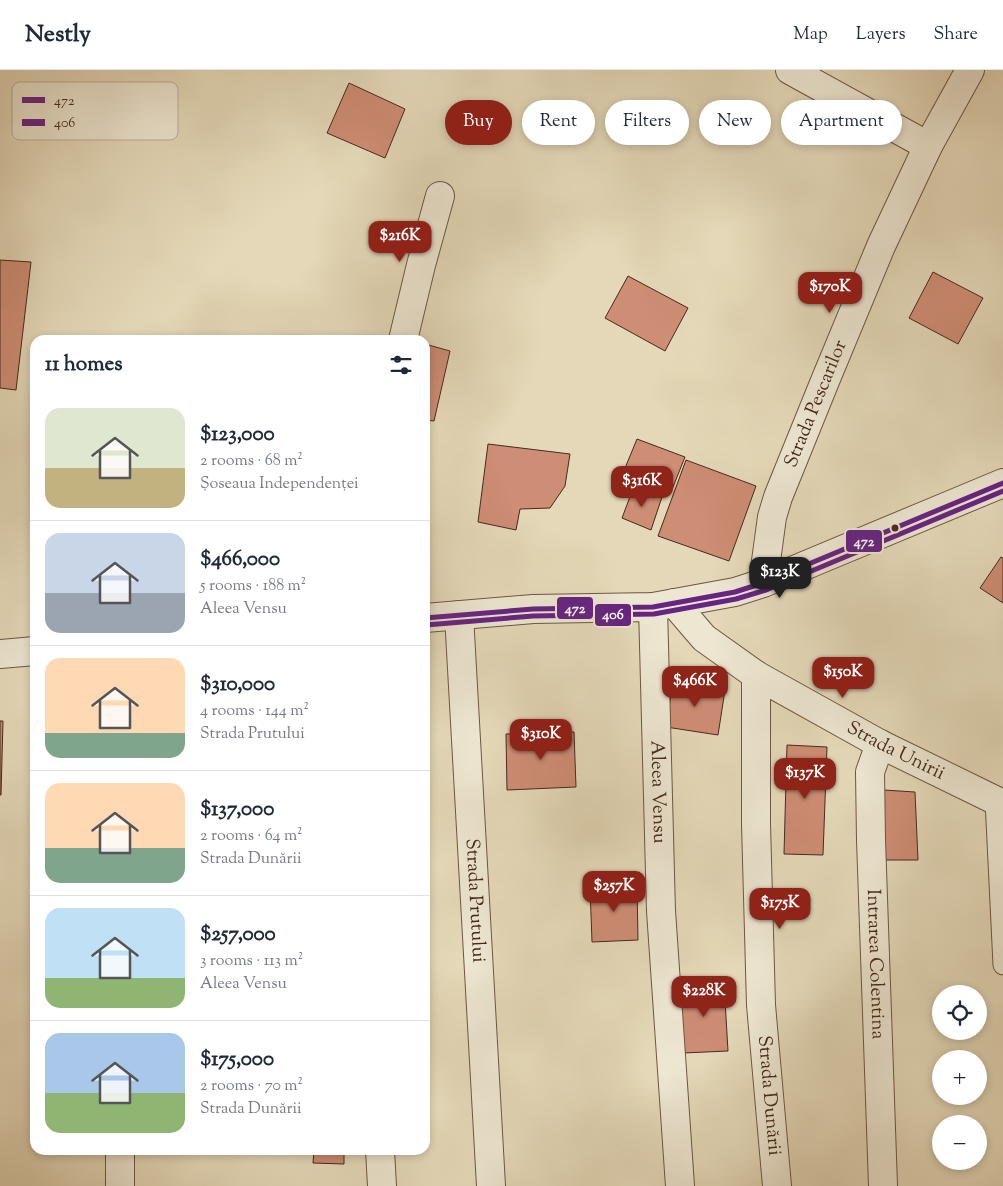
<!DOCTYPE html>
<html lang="en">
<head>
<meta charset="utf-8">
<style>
  body { margin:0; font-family:"Sorts Mill Goudy",serif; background:#f2f2f3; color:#1f2937; height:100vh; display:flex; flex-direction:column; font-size:19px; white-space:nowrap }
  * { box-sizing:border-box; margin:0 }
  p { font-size:16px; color:#747a83 }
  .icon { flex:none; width:28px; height:28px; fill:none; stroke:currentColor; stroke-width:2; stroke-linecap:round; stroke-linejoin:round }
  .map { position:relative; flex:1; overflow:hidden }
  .side { position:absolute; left:30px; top:265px; width:400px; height:820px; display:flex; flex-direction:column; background:#fff; border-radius:15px; box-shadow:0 2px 8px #0003 }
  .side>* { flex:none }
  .banner { position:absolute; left:445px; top:30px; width:475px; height:45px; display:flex; gap:10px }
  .controls { position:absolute; left:932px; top:915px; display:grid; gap:10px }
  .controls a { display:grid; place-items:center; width:55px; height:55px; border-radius:50%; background:#fff; box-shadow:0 2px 8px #0003; font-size:25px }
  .price { position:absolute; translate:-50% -42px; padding:0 11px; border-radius:10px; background:#8f2418; color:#fff; font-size:16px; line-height:32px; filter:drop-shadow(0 1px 2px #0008) }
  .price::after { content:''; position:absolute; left:50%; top:30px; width:15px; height:11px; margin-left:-8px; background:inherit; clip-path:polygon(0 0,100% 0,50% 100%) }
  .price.current { background:#222; color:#fff }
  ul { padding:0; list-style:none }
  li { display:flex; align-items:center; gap:15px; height:125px; padding:0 15px }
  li+li { border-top:1px solid #e0e1e3 }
  li span { display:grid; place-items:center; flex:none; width:140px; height:100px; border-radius:15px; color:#555 }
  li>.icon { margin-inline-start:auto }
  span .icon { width:60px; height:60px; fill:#fffc; stroke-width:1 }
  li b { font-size:21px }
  h2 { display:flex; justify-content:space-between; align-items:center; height:60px; padding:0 15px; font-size:21px }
  .pill { padding:0 18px; border-radius:22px; background:#fff; box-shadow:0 2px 8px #0003; font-size:18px; line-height:45px }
  .pill.current { background:#8f2418; color:#fff }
  header { display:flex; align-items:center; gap:30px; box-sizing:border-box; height:70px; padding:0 25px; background:#fff; border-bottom:1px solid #e0e1e3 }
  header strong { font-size:24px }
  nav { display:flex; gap:28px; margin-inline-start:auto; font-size:18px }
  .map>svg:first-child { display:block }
</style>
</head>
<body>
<header>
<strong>Nestly</strong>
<nav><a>Map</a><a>Layers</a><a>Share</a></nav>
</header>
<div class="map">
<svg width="1003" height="1116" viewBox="0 0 1003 1116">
  <rect width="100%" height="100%" fill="#e4d8b8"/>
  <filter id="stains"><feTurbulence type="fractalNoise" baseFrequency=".004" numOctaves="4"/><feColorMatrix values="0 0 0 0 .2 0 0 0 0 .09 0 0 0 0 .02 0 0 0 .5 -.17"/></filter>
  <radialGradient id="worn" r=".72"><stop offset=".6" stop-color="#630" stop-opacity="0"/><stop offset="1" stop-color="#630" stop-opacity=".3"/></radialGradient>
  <path fill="#ce8d75" stroke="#462a1c" d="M 349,13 L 405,39 L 385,88 L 327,63 Z
    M 0,190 L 31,192 L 16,320 L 0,318 Z
    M 933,202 L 983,228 L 958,274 L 909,248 Z
    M 628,206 L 688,238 L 665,281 L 605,248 Z
    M 425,274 L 450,281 L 434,351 L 425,350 Z
    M 637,369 L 685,387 L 671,422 L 623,403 Z
    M 488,374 L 570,384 L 565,416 L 550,438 L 520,439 L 516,460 L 478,452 Z
    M 686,390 L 756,416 L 729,491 L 658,466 Z
    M 634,416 L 662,427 L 651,460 L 622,448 Z
    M 1001,487 L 1003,488 L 1003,533 L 980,518 Z
    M 673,612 L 725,620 L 718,665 L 666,657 Z
    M 0,651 L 3,651 L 1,725 L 0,725 Z
    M 574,662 L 576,717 L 507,720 L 506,664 Z
    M 787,675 L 827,677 L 823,785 L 784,784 Z
    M 884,720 L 915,722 L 918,790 L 885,790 Z
    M 637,815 L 638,870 L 592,872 L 590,817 Z
    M 724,913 L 728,981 L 683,983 L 679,916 Z
    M 314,1080 L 344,1080 L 344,1094 L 313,1093 Z"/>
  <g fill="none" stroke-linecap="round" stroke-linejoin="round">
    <g stroke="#6e5643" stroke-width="21">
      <path id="lane" d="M 995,730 L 1003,895"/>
    </g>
    <g stroke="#6e5643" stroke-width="30">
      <g id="street">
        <path d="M 790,0 L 928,76"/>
        <path d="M 403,270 L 421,195 L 440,126"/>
        <path id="s1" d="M 763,513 L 772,447 L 778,427 L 825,311 L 881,176 L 928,76 L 970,0"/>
        <path id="s2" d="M 674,533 L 704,568 L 756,605 L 880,674 L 1003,734"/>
        <path id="s3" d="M 653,537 L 661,841 L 680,1116"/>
        <path id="s4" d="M 459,545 L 491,1116"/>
        <path d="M 425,548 L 533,539 L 653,537 L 735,522 L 763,513 L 1003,413"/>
        <path d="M 0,584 L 35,581"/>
        <path id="s5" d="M 756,605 L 756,754 L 761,935 L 777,1116"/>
        <path id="s6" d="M 880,674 L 870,702 L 871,770 L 883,1116"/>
        <path d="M 380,1080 L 382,1116"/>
        <path d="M 120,1116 L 120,1080"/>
      </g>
    </g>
    <use href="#lane" stroke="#ede6d1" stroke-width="19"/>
    <use href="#street" stroke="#ede6d1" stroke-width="28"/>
    <g stroke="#ede6d1" stroke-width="9">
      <path id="bus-1" d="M 425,548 L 533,539 L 653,537 L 735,522 L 763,513 L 1003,413"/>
    </g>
    <g stroke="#ede6d1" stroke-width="9">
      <path id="bus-2" d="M 426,555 L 533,546 L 654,544 L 736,529 L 766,520 L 1003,421"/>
    </g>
    <use href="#bus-1" stroke="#662483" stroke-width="5"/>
    <use href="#bus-2" stroke="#662483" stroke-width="5"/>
  </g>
  <circle fill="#462a1c" stroke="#ede6d1" stroke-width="2" cx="895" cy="458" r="4.5"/>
  <g text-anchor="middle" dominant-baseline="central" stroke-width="4" stroke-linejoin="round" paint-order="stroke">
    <g font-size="19" fill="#462a1c" stroke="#ede6d1">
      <text stroke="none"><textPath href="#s1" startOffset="188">Strada Pescarilor</textPath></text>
      <text stroke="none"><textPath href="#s2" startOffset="269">Strada Unirii</textPath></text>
      <text stroke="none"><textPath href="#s3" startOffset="185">Aleea Vensu</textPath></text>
      <text stroke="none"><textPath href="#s4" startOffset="286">Strada Prutului</textPath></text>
      <text stroke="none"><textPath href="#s6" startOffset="222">Intrarea Colentina</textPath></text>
      <text stroke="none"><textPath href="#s5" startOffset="421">Strada Dunării</textPath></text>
    </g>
  </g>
  <rect x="12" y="12" width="166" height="58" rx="8" fill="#ede6d1" stroke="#bbae9b" stroke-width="1"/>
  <rect x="22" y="27" width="23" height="6" fill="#662483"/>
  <rect x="22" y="49" width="23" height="7" fill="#662483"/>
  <g font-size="14" fill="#462a1c">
    <text x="54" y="35">472</text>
    <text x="54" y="57">406</text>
  </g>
  <g stroke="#ede6d1" stroke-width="2">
    <rect x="845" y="459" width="38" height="24" rx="5" fill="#662483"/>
    <rect x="556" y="526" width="38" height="24" rx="5" fill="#662483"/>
    <rect x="594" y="533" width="38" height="24" rx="5" fill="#662483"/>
  </g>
  <g font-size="14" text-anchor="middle" font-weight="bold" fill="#fff">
    <text x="864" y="476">472</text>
    <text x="575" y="543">472</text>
    <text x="613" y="549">406</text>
  </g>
  <rect width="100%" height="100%" filter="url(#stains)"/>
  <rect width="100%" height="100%" fill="url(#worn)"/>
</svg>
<div class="controls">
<a><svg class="icon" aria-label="locate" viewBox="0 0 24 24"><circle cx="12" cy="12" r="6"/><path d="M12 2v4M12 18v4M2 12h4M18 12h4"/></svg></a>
<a>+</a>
<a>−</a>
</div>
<b class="price" style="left:400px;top:193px">$216K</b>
<b class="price" style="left:830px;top:244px">$170K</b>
<b class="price" style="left:642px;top:438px">$316K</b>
<b class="price current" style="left:780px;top:529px">$123K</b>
<b class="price" style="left:843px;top:629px">$150K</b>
<b class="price" style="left:695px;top:638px">$466K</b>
<b class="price" style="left:541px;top:691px">$310K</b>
<b class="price" style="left:805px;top:730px">$137K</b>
<b class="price" style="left:614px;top:843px">$257K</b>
<b class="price" style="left:780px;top:860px">$175K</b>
<b class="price" style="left:704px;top:948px">$228K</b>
<div class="banner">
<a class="pill current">Buy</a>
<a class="pill">Rent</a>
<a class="pill">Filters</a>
<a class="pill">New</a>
<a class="pill">Apartment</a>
</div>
<section class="side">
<h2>11 homes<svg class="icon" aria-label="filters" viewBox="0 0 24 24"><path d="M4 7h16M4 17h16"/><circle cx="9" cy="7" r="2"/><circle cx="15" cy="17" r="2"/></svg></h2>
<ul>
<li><span style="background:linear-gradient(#dfe7d0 60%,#c2b280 0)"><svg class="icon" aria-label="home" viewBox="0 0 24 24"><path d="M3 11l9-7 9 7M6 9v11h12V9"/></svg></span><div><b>$123,000</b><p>2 rooms · 68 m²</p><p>Șoseaua Independenței</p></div></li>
<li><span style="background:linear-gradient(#c9d6e8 60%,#9aa5b1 0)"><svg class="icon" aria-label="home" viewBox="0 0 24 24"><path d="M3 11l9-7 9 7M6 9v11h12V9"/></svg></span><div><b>$466,000</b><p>5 rooms · 188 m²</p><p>Aleea Vensu</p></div></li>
<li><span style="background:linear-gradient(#ffd9b3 75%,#7fa58c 0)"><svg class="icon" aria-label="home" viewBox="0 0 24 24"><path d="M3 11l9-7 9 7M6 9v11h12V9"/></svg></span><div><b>$310,000</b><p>4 rooms · 144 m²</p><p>Strada Prutului</p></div></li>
<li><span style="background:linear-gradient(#ffd9b3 65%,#7fa58c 0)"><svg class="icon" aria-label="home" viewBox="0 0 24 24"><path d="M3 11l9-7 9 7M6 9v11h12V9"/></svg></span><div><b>$137,000</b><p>2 rooms · 64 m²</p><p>Strada Dunării</p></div></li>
<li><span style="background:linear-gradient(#bfe0f5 70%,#8fb573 0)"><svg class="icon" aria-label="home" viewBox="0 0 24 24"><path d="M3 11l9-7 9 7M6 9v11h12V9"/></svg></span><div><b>$257,000</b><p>3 rooms · 113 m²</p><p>Aleea Vensu</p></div></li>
<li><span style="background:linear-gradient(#a9c7e8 60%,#8fb573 0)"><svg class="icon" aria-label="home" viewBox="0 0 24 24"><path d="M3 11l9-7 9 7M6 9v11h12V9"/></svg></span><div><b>$175,000</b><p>2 rooms · 70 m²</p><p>Strada Dunării</p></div></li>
</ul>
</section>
</div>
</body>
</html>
